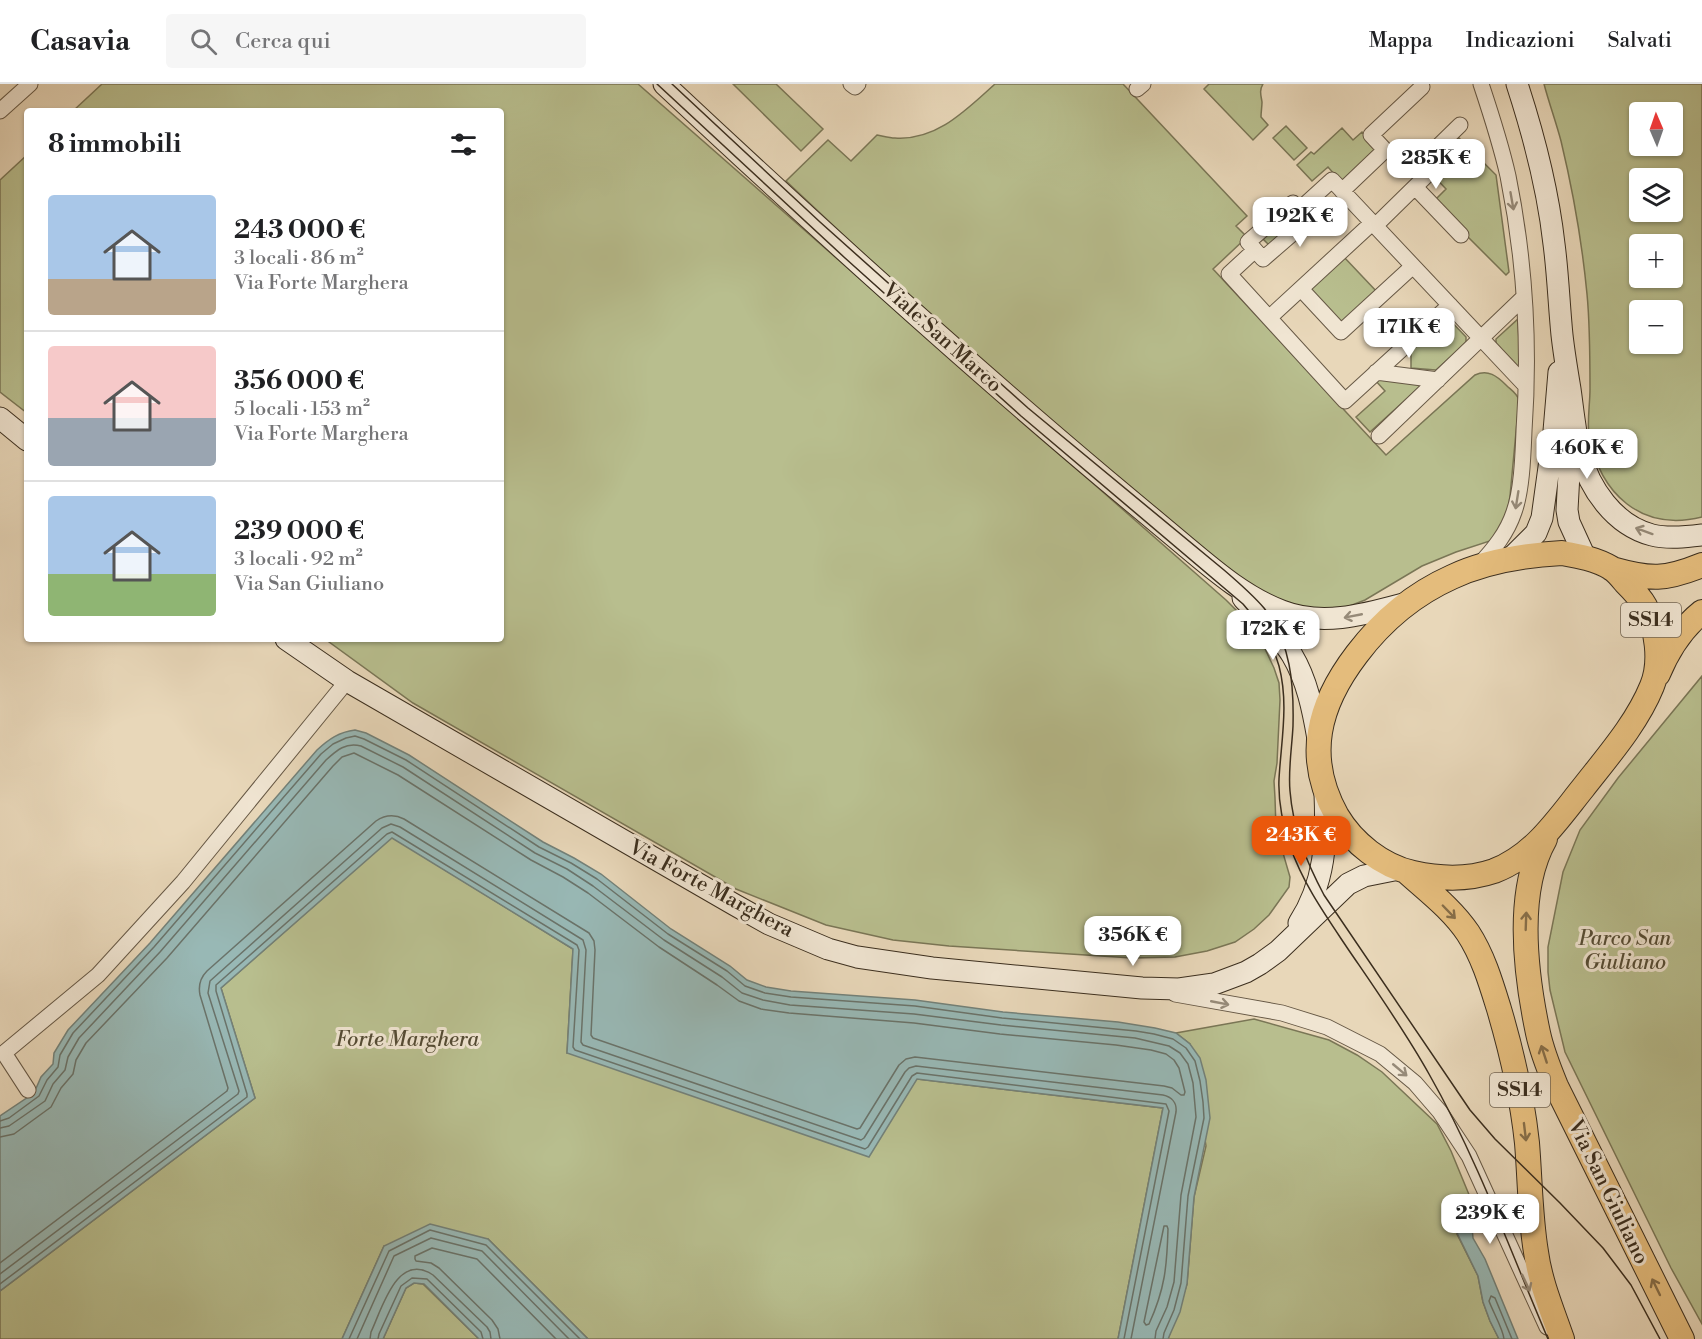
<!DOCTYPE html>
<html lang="it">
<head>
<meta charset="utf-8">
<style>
  body { margin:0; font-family:"Libre Bodoni",serif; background:#f6f6f6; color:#202124; height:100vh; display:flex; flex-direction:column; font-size:22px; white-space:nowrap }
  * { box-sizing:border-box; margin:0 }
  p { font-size:20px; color:#757577 }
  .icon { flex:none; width:33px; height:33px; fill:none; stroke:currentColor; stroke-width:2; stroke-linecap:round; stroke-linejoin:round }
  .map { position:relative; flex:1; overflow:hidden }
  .panel { position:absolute; left:24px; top:24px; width:480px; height:534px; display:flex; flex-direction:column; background:#fff; border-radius:6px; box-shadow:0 2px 4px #0004 }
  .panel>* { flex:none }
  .needle { width:39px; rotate:358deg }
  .tools { position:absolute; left:1629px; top:18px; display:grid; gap:12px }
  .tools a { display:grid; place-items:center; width:54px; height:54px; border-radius:6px; background:#fff; box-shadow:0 2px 4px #0004; font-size:30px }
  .price { position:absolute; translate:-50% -51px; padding:0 14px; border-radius:12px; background:#fff; color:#222; font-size:20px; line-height:39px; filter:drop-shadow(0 2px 3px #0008) }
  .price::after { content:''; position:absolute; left:50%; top:36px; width:18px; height:14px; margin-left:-9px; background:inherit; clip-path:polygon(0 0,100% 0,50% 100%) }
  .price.current { background:#ea580c; color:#fff }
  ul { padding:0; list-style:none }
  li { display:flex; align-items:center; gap:18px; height:150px; padding:0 24px }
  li+li { border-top:2px solid #e0e0e0 }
  li span { display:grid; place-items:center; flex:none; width:168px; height:120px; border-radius:6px; color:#555 }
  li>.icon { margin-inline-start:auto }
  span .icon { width:72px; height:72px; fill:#fffc; stroke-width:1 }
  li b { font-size:26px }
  h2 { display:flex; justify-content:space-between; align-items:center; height:72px; padding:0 24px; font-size:26px }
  header { display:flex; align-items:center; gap:36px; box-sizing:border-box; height:84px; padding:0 30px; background:#fff; border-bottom:2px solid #e0e0e0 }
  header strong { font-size:28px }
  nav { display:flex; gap:33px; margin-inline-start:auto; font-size:21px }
  .search { width:420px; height:54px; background:#f6f6f6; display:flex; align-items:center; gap:15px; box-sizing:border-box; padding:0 21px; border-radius:6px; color:#757577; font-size:22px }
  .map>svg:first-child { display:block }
</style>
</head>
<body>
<header>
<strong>Casavia</strong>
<div class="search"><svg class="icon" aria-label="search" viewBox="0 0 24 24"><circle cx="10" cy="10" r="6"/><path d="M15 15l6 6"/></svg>Cerca qui</div>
<nav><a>Mappa</a><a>Indicazioni</a><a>Salvati</a></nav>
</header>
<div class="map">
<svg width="1702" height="1255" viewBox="0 0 1702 1255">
  <rect width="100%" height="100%" fill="#e8d7b9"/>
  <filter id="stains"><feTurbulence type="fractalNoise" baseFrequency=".00333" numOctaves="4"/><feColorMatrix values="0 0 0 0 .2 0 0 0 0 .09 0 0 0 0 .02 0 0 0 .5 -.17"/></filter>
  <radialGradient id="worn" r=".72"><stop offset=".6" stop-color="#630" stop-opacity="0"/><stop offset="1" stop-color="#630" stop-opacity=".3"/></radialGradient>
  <path fill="#b8be8e" stroke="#7a7656" stroke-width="1.5" fill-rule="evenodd" d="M 102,0 L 638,0 L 1226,516 L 1246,536 L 1260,554 L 1274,584 L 1279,599 L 1280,616 L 1277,679 L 1274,697 L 1275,714 L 1276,745 L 1290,793 L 1289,803 L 1269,831 L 1254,845 L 1235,858 L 1207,867 L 1175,873 L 1132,874 L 949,862 L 893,856 L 826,841 L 736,805 L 413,619 L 325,555 L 501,555 L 501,27 L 73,27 Z
    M 733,0 L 776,0 L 823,45 L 801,67 Z
    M 995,0 L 1123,0 L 1247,132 L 1236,142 L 1247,153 L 1213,185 L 1386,371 L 1475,291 C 1488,285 1497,292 1506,301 C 1511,306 1517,309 1519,316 L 1510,412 L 1507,431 L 1493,456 L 1456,468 L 1422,482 L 1365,516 L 1347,523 L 1324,528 L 1261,512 L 1032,321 L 902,206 L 786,97 L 828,56 L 851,77 L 877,51 C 883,52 889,54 895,54 C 937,57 967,25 995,0 Z
    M 1209,0 L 1263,0 C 1259,7 1261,11 1262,18 C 1262,23 1261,28 1261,33 L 1268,41 L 1253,56 L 1204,5 Z
    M 1544,0 L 1702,0 L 1702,433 C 1641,448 1600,410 1589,351 C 1587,337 1590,320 1590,305 C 1590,274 1590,241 1587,210 C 1582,158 1573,107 1561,57 C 1556,38 1549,19 1544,0 ZM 1640,28 L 1672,28 L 1672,62 L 1640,62 ZM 1640,94 L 1672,94 L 1672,128 L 1640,128 ZM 1640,160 L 1672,160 L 1672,194 L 1640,194 ZM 1640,226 L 1672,226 L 1672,260 L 1640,260 Z
    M 1286,42 L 1307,64 L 1294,76 L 1273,54 Z
    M 1342,44 L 1353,56 L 1362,48 L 1380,67 L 1343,100 L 1328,83 L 1312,97 L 1297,81 L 1311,68 L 1314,70 Z
    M 1459,54 L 1496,91 L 1509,188 L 1506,191 L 1433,118 L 1446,105 L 1427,85 Z
    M 27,71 L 27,329 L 0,308 L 0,96 Z
    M 1289,129 L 1297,138 L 1270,162 L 1262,154 Z
    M 1343,172 L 1378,209 L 1342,243 L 1307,206 Z
    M 1445,231 L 1466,253 L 1466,259 L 1436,286 L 1411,284 L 1411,264 Z
    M 1518,235 L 1520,285 L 1496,260 L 1496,255 Z
    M 1374,295 L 1424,299 L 1370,348 L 1356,333 L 1385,307 Z
    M 1702,592 L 1702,1240 L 1671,1184 L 1565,968 L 1550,906 L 1548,888 L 1548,863 L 1563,788 L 1580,746 L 1618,694 Z
    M 392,753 L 573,865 L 567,969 L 917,995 L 1163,1024 L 1118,1255 L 588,1255 L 488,1155 L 384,1162 L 342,1255 L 0,1255 L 0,1207 L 255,1014 L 221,904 Z
    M 1254,935 L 1329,956 L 1357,971 L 1382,988 L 1437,1040 L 1451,1067 L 1477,1130 L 1472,1143 L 1457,1150 L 1478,1192 L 1483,1218 L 1490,1237 L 1499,1255 L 1168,1255 L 1187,1200 L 1194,1113 L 1206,1062 L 1190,960 L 1176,949 Z
    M 414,1199 L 423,1200 L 479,1255 L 383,1255 L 406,1204 Z"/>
  <path fill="#98b8b5" stroke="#738179" stroke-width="1.5" d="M 355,646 L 366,649 L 409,671 L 543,758 L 574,774 L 601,790 L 671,845 L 730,882 L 747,896 L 766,903 L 791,907 L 915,916 L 1003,928 L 1118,938 L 1155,944 L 1176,949 L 1190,960 L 1200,974 L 1206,996 L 1210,1034 L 1194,1113 L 1187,1200 L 1180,1228 L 1168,1255 L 1118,1255 L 1163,1024 L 917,995 L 869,1073 L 567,969 L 573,865 L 392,754 L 221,904 L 255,1014 L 0,1207 L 0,1032 L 34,1009 L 41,993 L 53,980 L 54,969 L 68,946 L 150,859 L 317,666 C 329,655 339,648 355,646 Z
    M 430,1140 L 488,1155 L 588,1255 L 479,1255 L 424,1200 L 414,1199 L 406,1204 L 383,1255 L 342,1255 L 384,1162 Z
    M 1472,1143 L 1473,1154 L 1485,1175 L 1518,1255 L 1499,1255 L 1490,1237 L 1483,1218 L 1478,1192 L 1457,1149 Z"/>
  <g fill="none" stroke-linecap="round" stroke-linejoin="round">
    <path stroke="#6a736a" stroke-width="1.5" d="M 0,1037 L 9,1034 L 39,1012 L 47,996 L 58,983 L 60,971 L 73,949 L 154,863 L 321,670 L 333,660 L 346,654 L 355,652 L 364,655 L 406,676 L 539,763 L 571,779 L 597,795 L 668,850 L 727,887 L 745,902 L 765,909 L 791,913 L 915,922 L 1002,934 L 1136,947 L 1154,950 L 1173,955 L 1186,964 L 1195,977 L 1200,997 L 1203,1018 L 1204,1034 L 1188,1112 L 1181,1199 L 1174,1226 L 1164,1249 L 1163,1255
      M 0,1044 L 9,1042 L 45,1017 L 53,1000 L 65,986 L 68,973 L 79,954 L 160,868 L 326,676 C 337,666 346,658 361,662 L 403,683 L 535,769 L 567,785 L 593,802 L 664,856 L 722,893 L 742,909 L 763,916 L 790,921 L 914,930 L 1001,941 L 1135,954 L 1169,962 L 1180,969 L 1188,980 L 1193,999 L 1196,1033 L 1181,1111 L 1174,1198 L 1167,1223 L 1156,1247 L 1155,1255
      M 0,1053 L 14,1050 L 51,1023 L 61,1004 L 73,990 L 76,976 L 86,959 L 167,874 L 333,682 L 342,673 L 354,669 L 398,691 L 531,776 L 563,793 L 588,809 L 659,863 L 717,901 L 739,917 L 761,925 L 789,929 L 914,939 L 1000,950 L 1116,961 L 1151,966 L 1166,970 L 1174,976 L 1179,984 L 1185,1008 L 1184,1011 L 1181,1011 L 1172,1004 L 1164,1002 L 915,973 L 906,975 L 899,981 L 860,1044 L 857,1045 L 593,954 L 591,951 L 595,866 L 594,857 L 589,849 L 404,735 C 394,730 385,731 376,737 L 207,887 C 200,894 198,901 200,911 L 228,1004 L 227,1007 L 0,1179
      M 1164,1142 L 1167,1142 L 1168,1145 C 1167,1182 1165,1205 1149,1240 L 1146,1241 L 1144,1238 Z
      M 0,1190 L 238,1010 L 239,1007 L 208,909 L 210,897 L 382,744 L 391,740 L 400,743 L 583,856 L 586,866 L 581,958 L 583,961 L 861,1056 L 864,1054 L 905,988 L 909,984 L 916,982 L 1163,1011 C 1172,1013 1177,1019 1176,1028 L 1131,1255
      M 0,1200 L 247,1013 L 247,1010 L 216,907 L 216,901 L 387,750 L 392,748 L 577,861 L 579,866 L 573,963 L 575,966 L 865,1065 L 868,1063 L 912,992 L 917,989 L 1166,1020 L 1169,1027 L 1124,1255
      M 349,1255 L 389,1167 L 430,1146 L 486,1161 L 580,1255
      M 357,1255 L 394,1172 L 431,1154 L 482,1167 L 569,1255
      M 370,1255 L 371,1248 C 382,1225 397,1167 433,1191 L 487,1243 L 490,1248 L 491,1255
      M 378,1255 L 379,1250 L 401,1202 L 412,1194 L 427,1195 L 481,1248 L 483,1255
      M 500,1255 L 498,1245 L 492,1236 L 439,1184 L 431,1179 L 416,1177 L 415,1175 L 415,1172 L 432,1164 L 477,1175 L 556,1255
      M 1504,1255 C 1503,1245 1493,1228 1489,1217 L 1491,1212 L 1495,1214 L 1512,1255"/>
    <g stroke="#665845" stroke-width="17">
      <path id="street" d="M 851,0 L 855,3 L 858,0
        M 1137,5 L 1143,0
        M 0,27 L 30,0
        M 1415,103 L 1461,151
        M 1342,107 L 1385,66 L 1371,51 L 1422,3
        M 1293,119 L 1308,136 L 1263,175 L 1248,158 Z
        M 1299,126 L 1332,96 L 1526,302
        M 1375,142 L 1426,92 L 1417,83 L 1460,41
        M 1255,166 L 1229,190 L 1345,317 L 1450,221
        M 1301,205 L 1341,248 L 1413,182
        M 1269,234 L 1372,139
        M 1376,288 L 1438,296
        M 1379,352 L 1524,213
        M 1479,481 C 1494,465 1507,449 1514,428 C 1522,406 1523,371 1524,347 C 1530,262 1525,176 1508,92 C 1501,61 1491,30 1481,0
        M 1175,910 L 1282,929 L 1327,943 L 1380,970 L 1415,999 L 1440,1028 L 1469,1072 L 1547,1243
        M 28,1006 L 4,969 L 98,891 L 183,798 L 347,597"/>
    </g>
    <g stroke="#3b2e1e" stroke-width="23">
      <path id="secondary" d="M 664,0 C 808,135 954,268 1105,395 C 1131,417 1158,439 1184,461 C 1215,487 1245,513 1282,527 C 1323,543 1366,530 1407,519
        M 1517,0 C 1534,52 1548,106 1554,160 C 1558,190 1559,221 1562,251 C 1564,269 1567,287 1570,305 C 1573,326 1575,348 1580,369 C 1589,404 1614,441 1652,451 C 1668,455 1686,453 1702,451
        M 0,334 L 27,356
        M 1571,353 L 1567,426 L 1569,438 L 1585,473
        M 1510,475 L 1536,449 L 1542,434 L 1554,347 L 1559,288
        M 1243,514 C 1260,532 1279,550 1292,571 C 1307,596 1313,626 1318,655
        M 286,555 L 347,597 L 735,821 L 769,840 L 828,865 L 857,873 L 932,884 L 1142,904 L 1179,905 L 1214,900 L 1246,888 L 1260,880 L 1278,867 L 1348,800 L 1364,792 L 1399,785
        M 1299,839 C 1325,799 1327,756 1325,710"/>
    </g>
    <g stroke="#3b2e1e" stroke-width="26">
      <path id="primary" d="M 1562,469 C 1579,472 1596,475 1611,484 C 1616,487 1621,493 1625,498 C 1632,505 1640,513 1645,522 C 1657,544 1662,578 1652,602 C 1637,639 1608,672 1583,704 C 1558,735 1534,772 1494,787 C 1468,796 1440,795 1413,789 C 1382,782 1353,759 1337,732 C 1304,673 1318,621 1357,570 C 1382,537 1414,510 1452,493 C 1486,477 1525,471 1562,469 Z
        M 1612,485 C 1651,496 1665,496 1702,481
        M 1658,590 C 1668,566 1682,544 1702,528
        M 1545,755 C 1515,808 1526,892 1538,949 C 1542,968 1549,985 1556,1002 L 1682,1255
        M 1407,788 C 1428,807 1452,825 1468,849 C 1483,872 1491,899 1499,925 C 1512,969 1522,1012 1527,1059 C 1530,1095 1530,1132 1536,1168 C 1540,1198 1552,1226 1562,1255"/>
    </g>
    <use href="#street" stroke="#f0e5d2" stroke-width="15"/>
    <use href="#secondary" stroke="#f0e5d2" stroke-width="21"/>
    <use href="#primary" stroke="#e4bc7c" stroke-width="24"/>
    <path stroke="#3b2e1e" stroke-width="1.5" d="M 657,0 L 845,174 L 1021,332 L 1243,520 C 1259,538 1273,559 1279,582 C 1289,620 1281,658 1279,695 C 1278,717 1283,741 1290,762 C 1303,800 1326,832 1348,865 C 1376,906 1405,947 1429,990 C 1477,1074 1510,1166 1548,1255
      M 672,0 L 820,138 L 1028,324 L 1224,486 C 1238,498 1252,510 1264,524 C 1291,558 1294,601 1293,642 C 1292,663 1288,686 1290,707 C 1293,745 1306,777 1324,811 L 1470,1026 L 1495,1055 L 1560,1119 L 1603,1164 L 1631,1201 L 1660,1255"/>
  </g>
  <defs><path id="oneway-shaft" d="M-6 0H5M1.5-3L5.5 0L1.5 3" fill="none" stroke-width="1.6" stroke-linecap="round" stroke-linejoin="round" transform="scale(1.5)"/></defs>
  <g stroke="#968a78">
    <use href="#oneway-shaft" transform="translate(1512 117) rotate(80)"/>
    <use href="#oneway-shaft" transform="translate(1517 416) rotate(99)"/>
    <use href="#oneway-shaft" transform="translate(1644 447) rotate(-160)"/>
    <use href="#oneway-shaft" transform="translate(1353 532) rotate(169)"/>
    <use href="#oneway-shaft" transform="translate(1220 919) rotate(11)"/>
    <use href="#oneway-shaft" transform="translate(1400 986) rotate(40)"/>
    <use href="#oneway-shaft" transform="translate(1526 1199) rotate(65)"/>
  </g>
  <g stroke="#876e48">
    <use href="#oneway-shaft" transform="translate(1449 828) rotate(46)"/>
    <use href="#oneway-shaft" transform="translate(1526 837) rotate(-88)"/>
    <use href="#oneway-shaft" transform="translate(1544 970) rotate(-108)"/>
    <use href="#oneway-shaft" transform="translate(1525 1048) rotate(83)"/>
    <use href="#oneway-shaft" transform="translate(1656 1203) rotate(-116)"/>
  </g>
  <g text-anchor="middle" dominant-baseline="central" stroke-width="6" stroke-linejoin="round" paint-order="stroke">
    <g fill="#f0e5d2" stroke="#716554" stroke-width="1.5">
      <rect x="1621" y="519" width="60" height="34" rx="4.5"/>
      <rect x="1490" y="989" width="60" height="34" rx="4.5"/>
    </g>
    <g font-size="20" font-weight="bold" fill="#3b2e1e">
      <text x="1651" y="536">SS14</text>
      <text x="1520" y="1006">SS14</text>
    </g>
    <g font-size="21" fill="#3b2e1e" stroke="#f0e5d2">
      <text transform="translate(942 254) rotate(42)">Viale San Marco</text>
      <text transform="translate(711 805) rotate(28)">Via Forte Marghera</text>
      <text transform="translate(1608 1108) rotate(64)">Via San Giuliano</text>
    </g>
    <g font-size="21" font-style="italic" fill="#544b34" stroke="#f0e5d2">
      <text x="1625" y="855">Parco San<tspan x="1625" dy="24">Giuliano</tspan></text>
      <text x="407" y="956">Forte Marghera</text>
    </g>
  </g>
  <rect width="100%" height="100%" filter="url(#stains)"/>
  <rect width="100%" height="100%" fill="url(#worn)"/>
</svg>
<div class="tools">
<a><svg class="needle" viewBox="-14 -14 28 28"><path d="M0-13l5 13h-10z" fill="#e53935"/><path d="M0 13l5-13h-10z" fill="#757577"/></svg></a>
<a><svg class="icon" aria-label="layers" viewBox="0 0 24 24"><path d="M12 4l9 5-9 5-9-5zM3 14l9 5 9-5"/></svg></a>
<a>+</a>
<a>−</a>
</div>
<b class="price" style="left:1436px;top:106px">285K €</b>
<b class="price" style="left:1300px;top:164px">192K €</b>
<b class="price" style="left:1409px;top:275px">171K €</b>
<b class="price" style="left:1587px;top:396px">460K €</b>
<b class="price" style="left:1273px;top:577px">172K €</b>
<b class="price current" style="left:1301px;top:783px">243K €</b>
<b class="price" style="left:1133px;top:883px">356K €</b>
<b class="price" style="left:1490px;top:1161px">239K €</b>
<section class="panel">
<h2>8 immobili<svg class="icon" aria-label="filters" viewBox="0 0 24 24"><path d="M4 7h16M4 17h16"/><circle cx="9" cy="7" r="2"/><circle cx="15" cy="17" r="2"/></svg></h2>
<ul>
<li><span style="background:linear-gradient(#a9c7e8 70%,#b9a48a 0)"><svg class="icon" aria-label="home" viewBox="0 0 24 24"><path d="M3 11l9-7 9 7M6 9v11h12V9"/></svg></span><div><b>243 000 €</b><p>3 locali · 86 m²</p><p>Via Forte Marghera</p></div></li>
<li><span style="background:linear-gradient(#f6c9c9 60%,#9aa5b1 0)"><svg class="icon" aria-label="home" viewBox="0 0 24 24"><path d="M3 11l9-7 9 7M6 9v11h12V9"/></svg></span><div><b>356 000 €</b><p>5 locali · 153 m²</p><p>Via Forte Marghera</p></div></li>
<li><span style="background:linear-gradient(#a9c7e8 65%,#8fb573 0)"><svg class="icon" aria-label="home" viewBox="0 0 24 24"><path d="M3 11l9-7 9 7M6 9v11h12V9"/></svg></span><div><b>239 000 €</b><p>3 locali · 92 m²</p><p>Via San Giuliano</p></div></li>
</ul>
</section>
</div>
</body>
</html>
